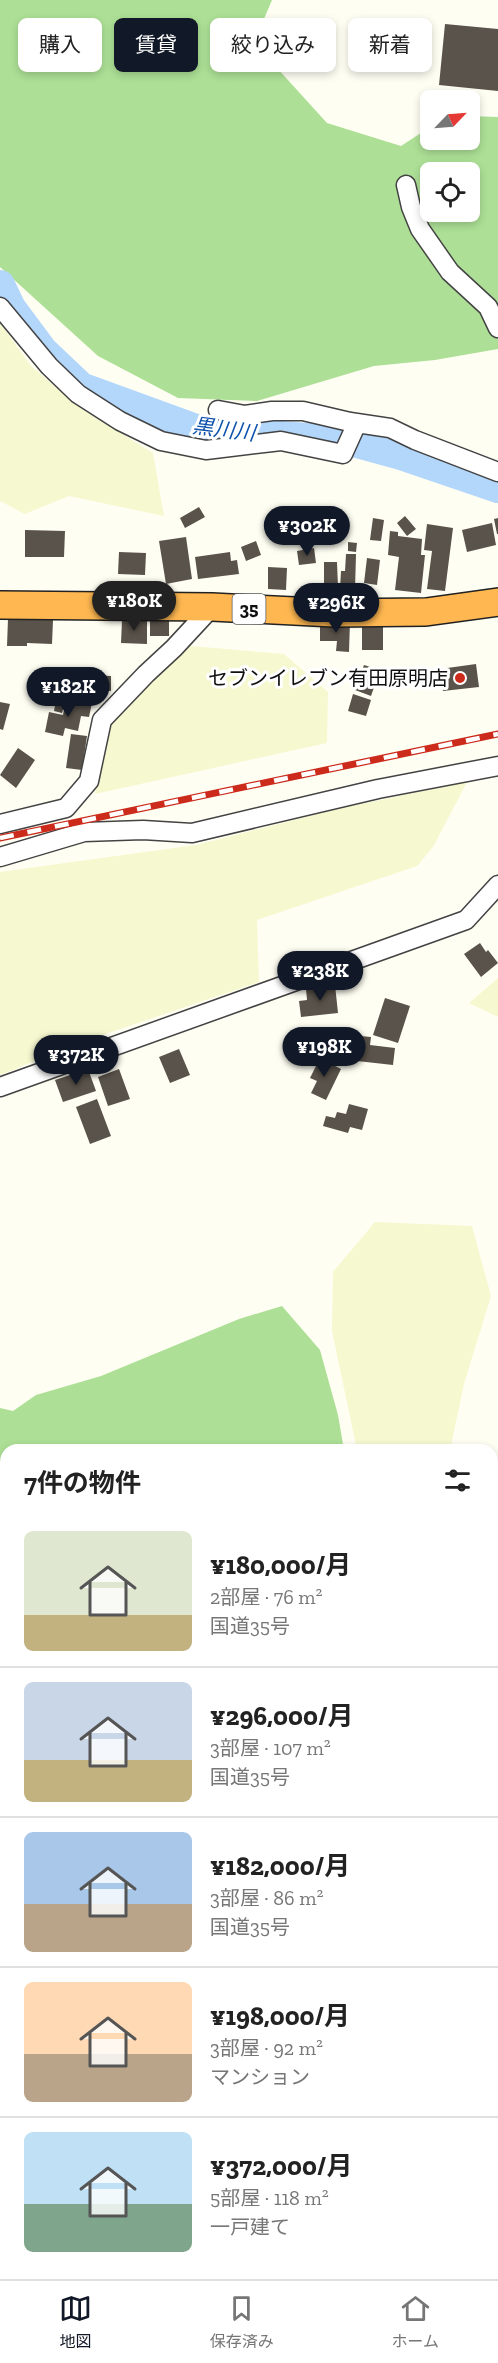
<!DOCTYPE html>
<html lang="ja">
<head>
<meta charset="utf-8">
<style>
  body { margin:0; font-family:"Zilla Slab","Noto Sans JP",serif; background:#f2f2f2; color:#222; height:100vh; display:flex; flex-direction:column; font-size:22px; white-space:nowrap }
  * { box-sizing:border-box; margin:0 }
  p { font-size:20px; color:#767676 }
  .icon { flex:none; width:33px; height:33px; fill:none; stroke:currentColor; stroke-width:2; stroke-linecap:round; stroke-linejoin:round }
  .map { position:relative; flex:1; overflow:hidden }
  .panel { position:absolute; left:0px; top:1444px; width:498px; height:836px; display:flex; flex-direction:column; background:#fff; border-radius:18px 18px 0 0; box-shadow:0 3px 9px #0003 }
  .panel>* { flex:none }
  .guide { position:absolute; left:18px; top:18px; width:462px; height:54px; display:flex; gap:12px }
  .needle { width:39px; rotate:65deg }
  .tools { position:absolute; left:420px; top:90px; display:grid; gap:12px }
  .tools a { display:grid; place-items:center; width:60px; height:60px; border-radius:9px; background:#fff; box-shadow:0 3px 9px #0003; font-size:30px }
  .price { position:absolute; translate:-50% -51px; padding:0 14px; border-radius:21px; background:#111827; color:#fff; font-size:20px; line-height:39px; filter:drop-shadow(0 2px 3px #0008) }
  .price::after { content:''; position:absolute; left:50%; top:36px; width:18px; height:14px; margin-left:-9px; background:inherit; clip-path:polygon(0 0,100% 0,50% 100%) }
  .price.current { background:#222; color:#fff }
  ul { padding:0; list-style:none }
  li { display:flex; align-items:center; gap:18px; height:150px; padding:0 24px }
  li+li { border-top:2px solid #e0e0e0 }
  li span { display:grid; place-items:center; flex:none; width:168px; height:120px; border-radius:9px; color:#555 }
  li>.icon { margin-inline-start:auto }
  span .icon { width:72px; height:72px; fill:#fffc; stroke-width:1 }
  li b { font-size:26px }
  h2 { display:flex; justify-content:space-between; align-items:center; height:72px; padding:0 24px; font-size:26px }
  .pill { padding:0 21px; border-radius:9px; background:#fff; box-shadow:0 3px 9px #0003; font-size:21px; line-height:54px }
  .pill.current { background:#111827; color:#fff }
  .tab-bar { display:flex; justify-content:space-around; align-items:center; height:84px; border-top:2px solid #e0e0e0; background:#fff; font-size:16px; color:#767676 }
  .tab-bar a { display:grid; justify-items:center; gap:3px }
  .tab-bar .current { color:#111827 }
  .map>svg:first-child { display:block }
</style>
</head>
<body>
<div class="map">
<svg width="498" height="2279" viewBox="0 0 498 2279">
  <rect width="100%" height="100%" fill="#fffef3"/>
  <path fill="#f6f8d0" d="M 0,323 L 31,366 L 83,410 L 153,453 L 164,516 L 69,496 L 25,514 L 0,501 Z
    M 190,646 L 284,654 L 328,692 L 327,743 L 95,794 L 107,725 L 146,684 Z
    M 467,782 L 433,847 L 417,866 L 257,920 L 259,982 L 82,1042 L 0,1075 L 0,872 L 196,845 L 337,809 Z
    M 498,978 L 498,1017 L 469,1003 Z
    M 375,1222 L 472,1226 L 491,1296 L 464,1384 L 450,1450 L 357,1450 L 332,1331 L 333,1272 Z"/>
  <path fill="#ade096" fill-rule="evenodd" d="M 0,0 L 272,0 L 258,33 L 267,57 L 327,123 L 401,146 L 430,127 L 430,140 L 470,140 L 470,116 L 498,117 L 498,349 L 435,360 L 374,366 L 257,401 L 178,398 L 98,356 L 0,267 ZM 430,172 L 470,172 L 470,212 L 430,212 Z
    M 282,1306 L 320,1350 L 338,1415 L 344,1450 L 6,1450 L 6,2043 L 0,2039 L 0,1408 L 13,1411 L 36,1395 L 101,1376 L 239,1319 Z
    M 498,1648 L 498,2279 L 233,2279 L 229,2274 L 492,2274 L 492,1649 Z"/>
  <g fill="none" stroke-linecap="round" stroke-linejoin="round">
    <path stroke="#b3d6fb" stroke-width="30" d="M 0,285 L 11,308 L 43,351 L 81,387 L 199,430 L 350,441 L 401,455 L 498,488"/>
  </g>
  <path fill="#5a534b" d="M 445,24 L 498,29 L 498,91 L 439,85 Z
    M 199,507 L 205,517 L 185,528 L 180,518 Z
    M 405,516 L 416,529 L 407,536 L 397,523 Z
    M 373,518 L 384,520 L 381,541 L 370,540 Z
    M 498,518 L 498,534 L 497,534 L 494,519 Z
    M 492,523 L 496,545 L 467,552 L 462,530 Z
    M 427,524 L 453,528 L 445,591 L 427,589 L 432,551 L 424,550 Z
    M 25,530 L 65,531 L 64,557 L 25,557 Z
    M 390,531 L 398,532 L 398,536 L 422,539 L 421,555 L 425,555 L 421,593 L 395,590 L 399,557 L 388,555 Z
    M 186,537 L 192,579 L 166,584 L 159,541 Z
    M 256,541 L 261,555 L 246,561 L 241,547 Z
    M 348,542 L 357,543 L 356,552 L 348,551 Z
    M 314,548 L 316,563 L 299,565 L 297,551 Z
    M 119,552 L 146,553 L 145,575 L 118,574 Z
    M 230,552 L 231,561 L 237,560 L 239,574 L 198,579 L 195,557 Z
    M 346,554 L 356,554 L 355,590 L 340,589 L 341,571 L 345,571 Z
    M 367,558 L 380,560 L 377,585 L 364,583 Z
    M 324,562 L 337,562 L 338,587 L 324,588 Z
    M 268,567 L 287,568 L 286,590 L 268,589 Z
    M 8,619 L 53,620 L 52,644 L 27,643 L 27,646 L 7,646 Z
    M 150,619 L 169,619 L 169,636 L 150,636 Z
    M 122,620 L 147,620 L 147,644 L 121,643 Z
    M 320,620 L 350,621 L 349,652 L 336,651 L 337,641 L 320,641 Z
    M 362,622 L 383,623 L 383,650 L 362,650 Z
    M 476,664 L 479,687 L 443,691 L 440,669 Z
    M 364,665 L 380,670 L 371,696 L 355,690 Z
    M 90,675 L 111,676 L 111,691 L 89,690 Z
    M 353,694 L 371,700 L 366,716 L 348,711 Z
    M 72,698 L 92,703 L 89,717 L 81,716 L 78,731 L 65,728 L 63,736 L 45,732 L 49,712 L 63,715 L 64,710 L 70,711 Z
    M 56,700 L 65,702 L 62,713 L 54,711 Z
    M 0,702 L 10,704 L 3,730 L 0,729 Z
    M 71,734 L 87,736 L 82,770 L 66,768 Z
    M 18,748 L 35,760 L 16,788 L 0,775 Z
    M 480,943 L 486,952 L 488,950 L 498,963 L 481,977 L 464,954 Z
    M 335,985 L 338,1013 L 301,1017 L 299,1001 L 307,1000 L 306,989 Z
    M 385,998 L 410,1006 L 398,1043 L 373,1035 Z
    M 360,1036 L 371,1037 L 370,1045 L 395,1048 L 393,1065 L 357,1061 Z
    M 179,1049 L 190,1075 L 170,1083 L 159,1057 Z
    M 320,1058 L 341,1069 L 326,1100 L 311,1093 L 317,1081 L 310,1078 Z
    M 88,1069 L 96,1091 L 63,1102 L 55,1080 Z
    M 119,1069 L 130,1099 L 108,1106 L 98,1077 Z
    M 97,1099 L 111,1136 L 90,1144 L 76,1107 Z
    M 349,1104 L 368,1109 L 362,1130 L 350,1127 L 348,1133 L 323,1126 L 326,1116 L 335,1118 L 337,1112 L 346,1114 Z"/>
  <g fill="none" stroke-linecap="round" stroke-linejoin="round">
    <g stroke="#434343" stroke-width="21">
      <path id="minor" d="M 406,185 L 411,207 L 420,229 L 450,272 L 488,307 L 498,328
        M 0,307 L 49,366 L 78,394 L 120,421 L 161,441 L 206,450 L 281,441 L 343,454 L 357,423
        M 218,410 L 245,415 L 272,411 L 303,411 L 350,422 L 390,428 L 415,440 L 498,472
        M 0,824 L 66,808 L 89,781 L 102,720 L 146,674 L 174,648 L 212,607
        M 0,857 L 84,832 L 143,830 L 192,833 L 378,789 L 498,766
        M 0,1087 L 466,920 L 498,885"/>
    </g>
    <g stroke="#212121" stroke-width="30">
      <path id="highway" d="M 0,605 L 212,607 L 334,613 L 426,612 L 498,602"/>
    </g>
    <use href="#minor" stroke="#fff" stroke-width="18"/>
    <use href="#highway" stroke="#ffb851" stroke-width="27"/>
    <g stroke="#cc2b1c" stroke-width="7">
      <path id="rail" d="M 0,838 L 498,734"/>
    </g>
    <use href="#rail" stroke="#fff" stroke-width="4.5" stroke-dasharray="14" stroke-linecap="butt"/>
  </g>
  <circle fill="#cc2b1c" stroke="#fff" stroke-width="2" cx="460" cy="678" r="6"/>
  <g text-anchor="middle" dominant-baseline="central" stroke-width="6" stroke-linejoin="round" paint-order="stroke">
    <rect fill="#fff" stroke="#585858" stroke-width="1.5" x="232.5" y="594" width="33" height="30" rx="4.5"/>
    <g font-size="18" font-weight="bold" fill="#101010">
      <text x="249" y="609">35</text>
    </g>
    <g font-size="20" fill="#101010" stroke="#fff" text-anchor="end">
      <text x="448" y="678">セブンイレブン有田原明店</text>
    </g>
    <g font-size="21" font-style="italic" fill="#0e52ad" stroke="#fff">
      <text transform="translate(224 429) rotate(7)">黒川川</text>
    </g>
  </g>
</svg>
<div class="tools">
<a><svg class="needle" viewBox="-14 -14 28 28"><path d="M0-13l5 13h-10z" fill="#e53935"/><path d="M0 13l5-13h-10z" fill="#767676"/></svg></a>
<a><svg class="icon" aria-label="locate" viewBox="0 0 24 24"><circle cx="12" cy="12" r="6"/><path d="M12 2v4M12 18v4M2 12h4M18 12h4"/></svg></a>
</div>
<b class="price" style="left:307px;top:557px">¥302K</b>
<b class="price current" style="left:134px;top:632px">¥180K</b>
<b class="price" style="left:336px;top:634px">¥296K</b>
<b class="price" style="left:68px;top:718px">¥182K</b>
<b class="price" style="left:320px;top:1002px">¥238K</b>
<b class="price" style="left:324px;top:1078px">¥198K</b>
<b class="price" style="left:76px;top:1086px">¥372K</b>
<div class="guide">
<a class="pill">購入</a>
<a class="pill current">賃貸</a>
<a class="pill">絞り込み</a>
<a class="pill">新着</a>
</div>
<section class="panel">
<h2>7件の物件<svg class="icon" aria-label="filters" viewBox="0 0 24 24"><path d="M4 7h16M4 17h16"/><circle cx="9" cy="7" r="2"/><circle cx="15" cy="17" r="2"/></svg></h2>
<ul>
<li><span style="background:linear-gradient(#dfe7d0 70%,#c2b280 0)"><svg class="icon" aria-label="home" viewBox="0 0 24 24"><path d="M3 11l9-7 9 7M6 9v11h12V9"/></svg></span><div><b>¥180,000/月</b><p>2部屋 · 76 m²</p><p>国道35号</p></div></li>
<li><span style="background:linear-gradient(#c9d6e8 65%,#c2b280 0)"><svg class="icon" aria-label="home" viewBox="0 0 24 24"><path d="M3 11l9-7 9 7M6 9v11h12V9"/></svg></span><div><b>¥296,000/月</b><p>3部屋 · 107 m²</p><p>国道35号</p></div></li>
<li><span style="background:linear-gradient(#a9c7e8 60%,#b9a48a 0)"><svg class="icon" aria-label="home" viewBox="0 0 24 24"><path d="M3 11l9-7 9 7M6 9v11h12V9"/></svg></span><div><b>¥182,000/月</b><p>3部屋 · 86 m²</p><p>国道35号</p></div></li>
<li><span style="background:linear-gradient(#ffd9b3 60%,#b9a48a 0)"><svg class="icon" aria-label="home" viewBox="0 0 24 24"><path d="M3 11l9-7 9 7M6 9v11h12V9"/></svg></span><div><b>¥198,000/月</b><p>3部屋 · 92 m²</p><p>マンション</p></div></li>
<li><span style="background:linear-gradient(#bfe0f5 60%,#7fa58c 0)"><svg class="icon" aria-label="home" viewBox="0 0 24 24"><path d="M3 11l9-7 9 7M6 9v11h12V9"/></svg></span><div><b>¥372,000/月</b><p>5部屋 · 118 m²</p><p>一戸建て</p></div></li>
</ul>
</section>
</div>
<nav class="tab-bar">
<a class="current"><svg class="icon" aria-label="map" viewBox="0 0 24 24"><path d="M3 6l6-2 6 2 6-2v14l-6 2-6-2-6 2zM9 4v14M15 6v14"/></svg>地図</a>
<a><svg class="icon" aria-label="saved" viewBox="0 0 24 24"><path d="M7 4h10v16l-5-4-5 4z"/></svg>保存済み</a>
<a><svg class="icon" aria-label="home" viewBox="0 0 24 24"><path d="M3 11l9-7 9 7M6 9v11h12V9"/></svg>ホーム</a>
</nav>
</body>
</html>
